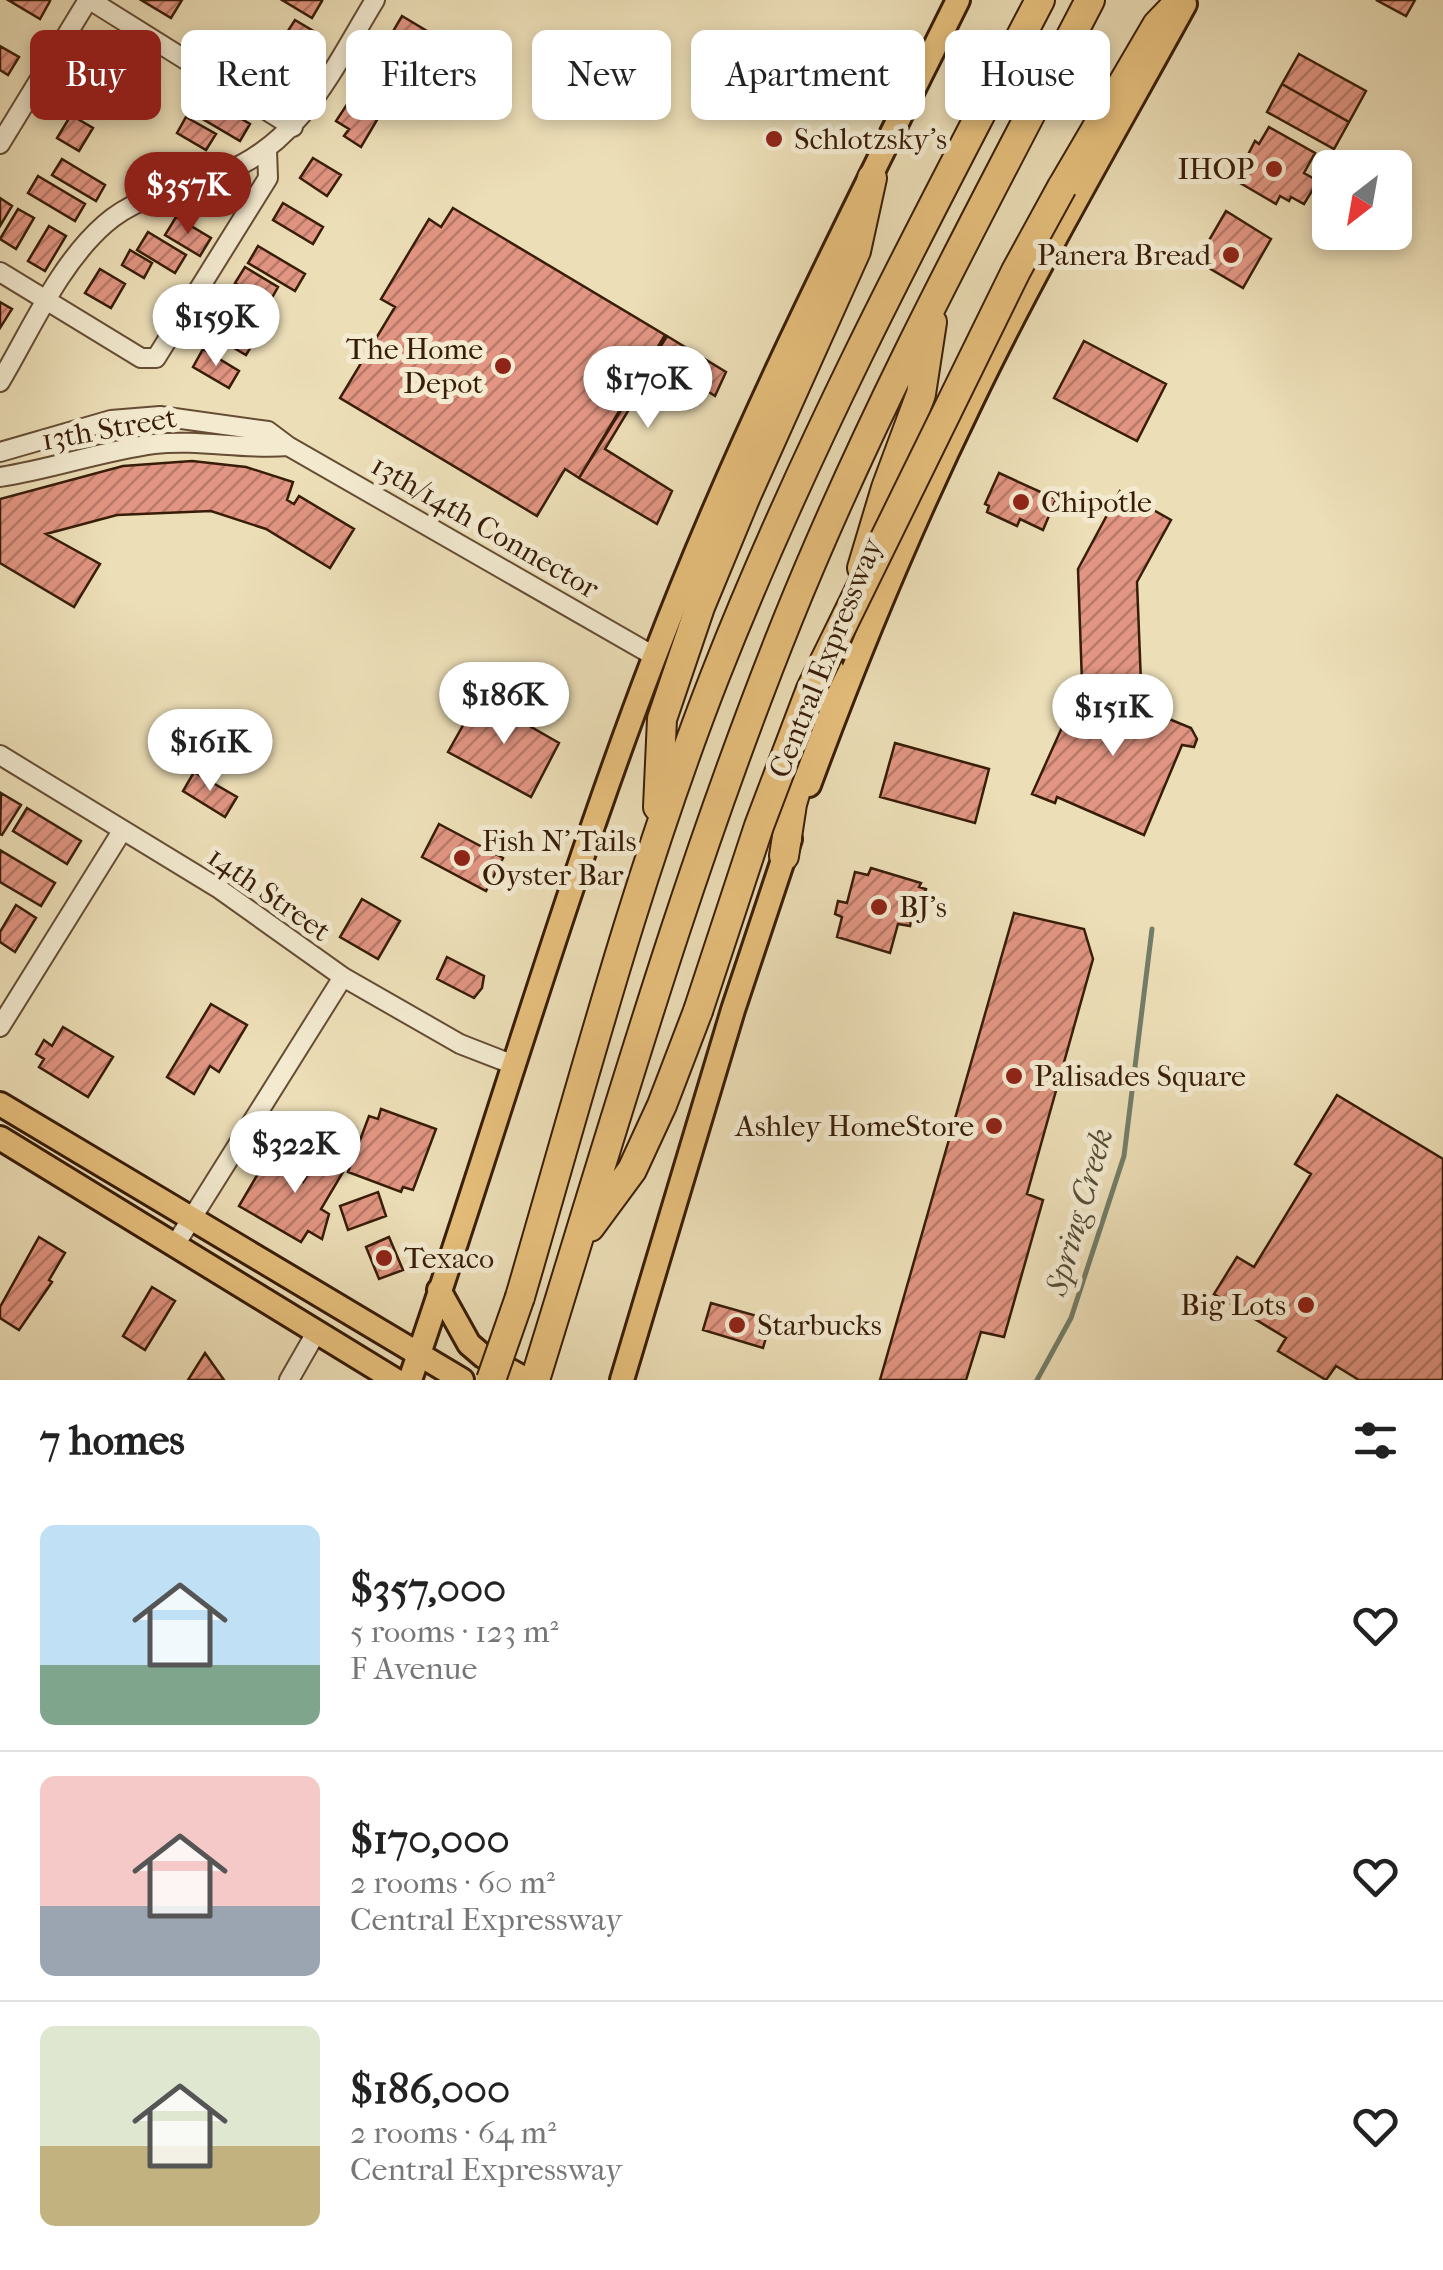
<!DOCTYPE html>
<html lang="en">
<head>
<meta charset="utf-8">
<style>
  body { margin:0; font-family:"IM FELL French Canon",serif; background:#f2f2f2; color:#222; height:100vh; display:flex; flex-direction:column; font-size:38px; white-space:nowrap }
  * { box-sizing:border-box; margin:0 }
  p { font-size:32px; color:#767676 }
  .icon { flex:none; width:55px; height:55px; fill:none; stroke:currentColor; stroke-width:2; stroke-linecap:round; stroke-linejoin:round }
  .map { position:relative; height:1380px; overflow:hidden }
  .side { display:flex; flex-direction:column; background:#fff; flex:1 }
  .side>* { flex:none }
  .guide { position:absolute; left:30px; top:30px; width:1385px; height:90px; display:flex; gap:20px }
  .needle { width:65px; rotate:211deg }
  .buttons { position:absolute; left:1312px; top:150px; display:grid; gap:20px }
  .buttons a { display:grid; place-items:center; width:100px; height:100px; border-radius:15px; background:#fff; box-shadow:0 5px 15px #0003; font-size:50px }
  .price { position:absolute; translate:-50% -85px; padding:0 22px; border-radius:35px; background:#fff; color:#222; font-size:32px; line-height:65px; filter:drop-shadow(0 2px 5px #0008) }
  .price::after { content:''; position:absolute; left:50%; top:60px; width:30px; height:22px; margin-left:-15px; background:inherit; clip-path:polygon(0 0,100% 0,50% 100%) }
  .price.current { background:#8f2418; color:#fff }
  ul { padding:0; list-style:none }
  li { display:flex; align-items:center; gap:30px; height:250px; padding:0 40px }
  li+li { border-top:2px solid #e0e0e0 }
  li span { display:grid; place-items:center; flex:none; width:280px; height:200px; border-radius:15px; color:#555 }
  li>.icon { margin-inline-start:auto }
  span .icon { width:120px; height:120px; fill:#fffc; stroke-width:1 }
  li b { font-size:42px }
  h2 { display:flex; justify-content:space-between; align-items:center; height:120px; padding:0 40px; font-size:42px }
  .tag { padding:0 35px; border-radius:15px; background:#fff; box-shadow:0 5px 15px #0003; font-size:35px; line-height:90px }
  .tag.current { background:#8f2418; color:#fff }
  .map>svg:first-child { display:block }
</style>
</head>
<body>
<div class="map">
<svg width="1443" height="1380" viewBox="0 0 1443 1380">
  <defs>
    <pattern id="building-hatch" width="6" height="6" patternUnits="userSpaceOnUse" patternTransform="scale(2.5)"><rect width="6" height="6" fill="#e19582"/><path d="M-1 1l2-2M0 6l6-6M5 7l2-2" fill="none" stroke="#b77968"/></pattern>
  </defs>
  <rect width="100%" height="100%" fill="#ecdeb7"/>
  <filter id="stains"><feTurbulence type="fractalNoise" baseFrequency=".002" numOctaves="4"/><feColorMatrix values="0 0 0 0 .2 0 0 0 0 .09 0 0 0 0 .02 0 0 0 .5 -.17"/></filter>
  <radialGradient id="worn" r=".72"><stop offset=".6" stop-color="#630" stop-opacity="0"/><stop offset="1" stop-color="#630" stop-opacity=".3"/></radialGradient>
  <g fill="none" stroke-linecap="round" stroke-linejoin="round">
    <path stroke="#727d69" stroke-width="5" d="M 1037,1380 L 1071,1318 L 1124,1156 L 1152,929"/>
  </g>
  <path fill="url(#building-hatch)" stroke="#381d08" stroke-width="2.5" d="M 8,0 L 48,0 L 50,1 L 40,19 Z
    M 141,0 L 182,0 L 171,18 Z
    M 282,0 L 320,0 L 322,1 L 312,18 Z
    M 1376,0 L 1415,0 L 1406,16 Z
    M 402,16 L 442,40 L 432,57 L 392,33 Z
    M 295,20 L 320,35 L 309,53 L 284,37 Z
    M 392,38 L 426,59 L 416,76 L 382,55 Z
    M 280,40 L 307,56 L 296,74 L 270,58 Z
    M 0,46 L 19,57 L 8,75 L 0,70 Z
    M 1299,54 L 1366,91 L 1349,122 L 1282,84 Z
    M 110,55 L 150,79 L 138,99 L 98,75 Z
    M 378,59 L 412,79 L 402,95 L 368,75 Z
    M 364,79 L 401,101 L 390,118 L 353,96 Z
    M 1282,84 L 1349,122 L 1334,149 L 1267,112 Z
    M 211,101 L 250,124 L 240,141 L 201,118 Z
    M 348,103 L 377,120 L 361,147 L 344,136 L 349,129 L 336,121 Z
    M 71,115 L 93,128 L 79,151 L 57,138 Z
    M 186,117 L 216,134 L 206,150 L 177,133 Z
    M 1269,127 L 1315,153 L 1304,173 L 1318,181 L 1304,204 L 1291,197 L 1289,201 L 1280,196 L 1276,204 L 1235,180 L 1255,141 L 1259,144 Z
    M 313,158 L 341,175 L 327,196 L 300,178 Z
    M 62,159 L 105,185 L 96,201 L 52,175 Z
    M 38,176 L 85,204 L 75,221 L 28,193 Z
    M 0,198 L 12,206 L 0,226 Z
    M 283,203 L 323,227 L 313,244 L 273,220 Z
    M 453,208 L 665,335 L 579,478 L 565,469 L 537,516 L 340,398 L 395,307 L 381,299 L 429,219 L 441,227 Z
    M 18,209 L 34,218 L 16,249 L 0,239 Z
    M 1226,211 L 1271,239 L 1243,288 L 1197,261 Z
    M 176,217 L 211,238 L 200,256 L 165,235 Z
    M 49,226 L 66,236 L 45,271 L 28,261 Z
    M 148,232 L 186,255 L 175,273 L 137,250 Z
    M 258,246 L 305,274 L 295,291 L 248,263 Z
    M 130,250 L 152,263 L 144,278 L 122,265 Z
    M 245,267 L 278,287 L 269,303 L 235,283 Z
    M 100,269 L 125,284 L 111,308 L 85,293 Z
    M 232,288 L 273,313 L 263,329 L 222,304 Z
    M 0,302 L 12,309 L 0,328 Z
    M 223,317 L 257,337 L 246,355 L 212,335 Z
    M 667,336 L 726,372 L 715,396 L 679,373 L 659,404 L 640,391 L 605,449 L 672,491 L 657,524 L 579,478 Z
    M 1084,341 L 1166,384 L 1137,441 L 1054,398 Z
    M 203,349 L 239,371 L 229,388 L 193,367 Z
    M 192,461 L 246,467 L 293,482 L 287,500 L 294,504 L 299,496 L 354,529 L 330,568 L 266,529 L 211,511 L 117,515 L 46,534 L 100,564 L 74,607 L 0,563 L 0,499 L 123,466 Z
    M 999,473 L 1056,499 L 1043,530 L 1020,519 L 1017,526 L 987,512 L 989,506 L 985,504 Z
    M 1120,491 L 1171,520 L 1137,582 L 1141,683 L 1082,683 L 1078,569 Z
    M 1082,683 L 1191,728 L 1197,739 L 1194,747 L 1182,745 L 1144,835 L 1057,797 L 1055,803 L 1032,794 Z
    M 479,697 L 559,743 L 531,797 L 448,752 Z
    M 895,743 L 989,769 L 975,823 L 880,797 Z
    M 194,772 L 237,797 L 225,817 L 183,791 Z
    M 1,793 L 21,805 L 2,835 L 0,834 Z
    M 27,808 L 81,841 L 67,864 L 13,831 Z
    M 439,824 L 503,858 L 486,891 L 422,857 Z
    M 0,850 L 55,883 L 41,906 L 0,882 Z
    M 871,868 L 921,883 L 919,887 L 926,889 L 919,912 L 913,911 L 910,926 L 898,924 L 890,953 L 837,937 L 842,917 L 835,914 L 838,901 L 847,903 L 855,872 L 868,875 Z
    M 362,899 L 400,921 L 378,959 L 340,937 Z
    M 16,905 L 36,918 L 15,952 L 0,942 L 0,932 Z
    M 1014,913 L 1084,929 L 1093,959 L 1027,1194 L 1043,1200 L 1004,1337 L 981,1332 L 966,1380 L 880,1380 Z
    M 447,957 L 484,976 L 482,988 L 474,998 L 437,979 Z
    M 211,1004 L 247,1025 L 219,1072 L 210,1066 L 194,1094 L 167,1077 Z
    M 63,1027 L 113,1057 L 88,1097 L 39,1067 L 44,1059 L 36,1054 L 44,1040 L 52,1046 Z
    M 1337,1095 L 1443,1159 L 1443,1380 L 1359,1380 L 1336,1366 L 1326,1380 L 1278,1351 L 1286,1338 L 1214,1294 L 1237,1257 L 1254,1267 L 1311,1174 L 1295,1164 Z
    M 381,1109 L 436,1129 L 413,1190 L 403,1187 L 401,1192 L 348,1172 L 369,1116 L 378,1119 Z
    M 324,1147 L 349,1162 L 321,1209 L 329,1214 L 322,1239 L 308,1231 L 301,1242 L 239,1206 L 266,1160 L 303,1182 Z
    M 378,1192 L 386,1216 L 348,1230 L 340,1206 Z
    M 39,1237 L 65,1253 L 49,1280 L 52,1282 L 19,1330 L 0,1318 L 0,1307 Z
    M 389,1237 L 403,1270 L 379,1279 L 366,1247 Z
    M 152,1287 L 175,1301 L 145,1350 L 123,1336 Z
    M 711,1303 L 771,1320 L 763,1348 L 703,1330 Z
    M 205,1353 L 224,1380 L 188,1380 Z"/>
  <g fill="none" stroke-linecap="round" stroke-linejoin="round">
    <g stroke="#654d34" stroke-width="22">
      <path id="minor" d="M 90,0 L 293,127
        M 0,144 L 88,0
        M 0,272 L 141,358 L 156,358 L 268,178 L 267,150
        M 0,382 C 31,330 59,264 105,224 C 139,194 183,189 223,173 C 301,143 334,67 375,0
        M 0,452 L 111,420 L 160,416 L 268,431 L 288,446 L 654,656
        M 0,477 C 52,469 102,451 154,444 C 200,439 243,450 288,446
        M 0,755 L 218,888 L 343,977 L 460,1044 L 514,1065
        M 0,1027 L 122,831
        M 175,1245 L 343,977
        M 289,1380 L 317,1331"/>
    </g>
    <g stroke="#381d08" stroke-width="28">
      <path id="major" d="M 809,785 C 857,655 911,525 972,400 C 1037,265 1113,135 1185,4
        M 0,1104 L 462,1380
        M 0,1138 L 395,1380
        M 439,1290 L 469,1344 L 483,1356 L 527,1380
        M 410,1380 C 493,1140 563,895 654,658 C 740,432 851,216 958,0
        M 622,1380 L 733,1010 L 790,839"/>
    </g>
    <g stroke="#381d08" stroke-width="32">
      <path id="highway" d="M 1062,187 L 1157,25 L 1181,0
        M 862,568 L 886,488 L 921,394 L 932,322
        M 658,807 L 662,719 L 700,607 L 746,496 L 856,251 L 872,178
        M 784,856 L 792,804 L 830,671
        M 590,1227 L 632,1170 L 662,1105 L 698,1011
        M 520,1297 C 581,1089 636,878 715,676 C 807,442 924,222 1040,0
        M 535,1380 C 614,1125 688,867 788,619 C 874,406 984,204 1090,0"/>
    </g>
    <use href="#minor" stroke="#f3ead0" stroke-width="18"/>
    <use href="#major" stroke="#e6bf7c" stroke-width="22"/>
    <use href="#highway" stroke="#e6bf7c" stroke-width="28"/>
    <g stroke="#381d08" stroke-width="32" stroke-linecap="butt">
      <path id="highway-bridge" d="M 698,1011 L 759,826 L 811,689 L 1016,271 L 1062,187
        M 491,1380 L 520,1297"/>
    </g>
    <use href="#highway-bridge" stroke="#e6bf7c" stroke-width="28"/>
  </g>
  <g fill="#8f2418" stroke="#f3ead0" stroke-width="4">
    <circle cx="774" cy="139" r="10"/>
    <circle cx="1274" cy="169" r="10"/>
    <circle cx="1231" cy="255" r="10"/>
    <circle cx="503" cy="366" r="10"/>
    <circle cx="1021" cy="502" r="10"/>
    <circle cx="462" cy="858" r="10"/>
    <circle cx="879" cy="907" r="10"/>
    <circle cx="1014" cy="1076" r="10"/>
    <circle cx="994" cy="1126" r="10"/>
    <circle cx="384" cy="1258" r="10"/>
    <circle cx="1306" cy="1305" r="10"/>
    <circle cx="737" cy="1325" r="10"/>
  </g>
  <g text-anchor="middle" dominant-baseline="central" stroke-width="10" stroke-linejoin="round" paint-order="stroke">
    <g font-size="30" fill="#381d08" stroke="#f3ead0" text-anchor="start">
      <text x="794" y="139">Schlotzsky's</text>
      <text x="1254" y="169" text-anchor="end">IHOP</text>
      <text x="1211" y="255" text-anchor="end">Panera Bread</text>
      <text x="483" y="349" text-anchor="end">The Home<tspan x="483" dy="34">Depot</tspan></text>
      <text x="1041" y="502">Chipotle</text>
      <text x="482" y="841">Fish N' Tails<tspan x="482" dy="34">Oyster Bar</tspan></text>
      <text x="899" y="907">BJ's</text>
      <text x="1034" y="1076">Palisades Square</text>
      <text x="974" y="1126" text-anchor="end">Ashley HomeStore</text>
      <text x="404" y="1258">Texaco</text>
      <text x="1286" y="1305" text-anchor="end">Big Lots</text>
      <text x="757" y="1325">Starbucks</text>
    </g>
    <g font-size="30" fill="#381d08" stroke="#f3ead0">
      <text transform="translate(109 429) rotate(-10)">13th Street</text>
      <text transform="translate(485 527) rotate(30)">13th/14th Connector</text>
      <text transform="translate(826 658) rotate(-68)">Central Expressway</text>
      <text transform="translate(269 894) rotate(35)">14th Street</text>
    </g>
    <g font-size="32" font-style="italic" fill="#554d38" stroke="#f3ead0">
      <text transform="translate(1079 1212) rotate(-74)">Spring Creek</text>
    </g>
  </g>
  <rect width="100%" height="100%" filter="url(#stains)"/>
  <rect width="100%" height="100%" fill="url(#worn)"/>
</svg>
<div class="buttons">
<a><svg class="needle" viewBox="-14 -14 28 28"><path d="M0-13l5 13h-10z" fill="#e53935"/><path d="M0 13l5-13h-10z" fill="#767676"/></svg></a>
</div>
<b class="price current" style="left:188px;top:237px">$357K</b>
<b class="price" style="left:216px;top:369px">$159K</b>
<b class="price" style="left:648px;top:431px">$170K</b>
<b class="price" style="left:504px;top:747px">$186K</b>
<b class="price" style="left:1113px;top:759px">$151K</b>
<b class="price" style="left:210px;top:794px">$161K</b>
<b class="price" style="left:295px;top:1196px">$322K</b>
<div class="guide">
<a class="tag current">Buy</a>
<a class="tag">Rent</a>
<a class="tag">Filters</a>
<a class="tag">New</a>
<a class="tag">Apartment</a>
<a class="tag">House</a>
</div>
</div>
<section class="side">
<h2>7 homes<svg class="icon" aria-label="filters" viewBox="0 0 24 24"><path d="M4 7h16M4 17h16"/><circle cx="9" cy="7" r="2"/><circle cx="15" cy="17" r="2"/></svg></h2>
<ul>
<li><span style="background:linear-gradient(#bfe0f5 70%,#7fa58c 0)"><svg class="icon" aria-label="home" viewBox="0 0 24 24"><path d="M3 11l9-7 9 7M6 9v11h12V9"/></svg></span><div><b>$357,000</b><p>5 rooms · 123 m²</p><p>F Avenue</p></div><svg class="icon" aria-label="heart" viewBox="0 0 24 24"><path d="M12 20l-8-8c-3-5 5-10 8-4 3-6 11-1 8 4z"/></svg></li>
<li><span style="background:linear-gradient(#f6c9c9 65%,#9aa5b1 0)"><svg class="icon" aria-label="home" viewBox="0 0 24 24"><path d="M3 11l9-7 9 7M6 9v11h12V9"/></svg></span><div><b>$170,000</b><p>2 rooms · 60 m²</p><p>Central Expressway</p></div><svg class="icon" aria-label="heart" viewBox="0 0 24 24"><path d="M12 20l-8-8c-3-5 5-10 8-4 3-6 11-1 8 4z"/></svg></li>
<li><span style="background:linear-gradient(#dfe7d0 60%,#c2b280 0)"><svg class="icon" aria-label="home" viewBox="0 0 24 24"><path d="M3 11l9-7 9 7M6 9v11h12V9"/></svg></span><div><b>$186,000</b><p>2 rooms · 64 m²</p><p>Central Expressway</p></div><svg class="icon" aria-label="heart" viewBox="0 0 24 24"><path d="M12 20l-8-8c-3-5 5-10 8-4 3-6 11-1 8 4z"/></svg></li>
</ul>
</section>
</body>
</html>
